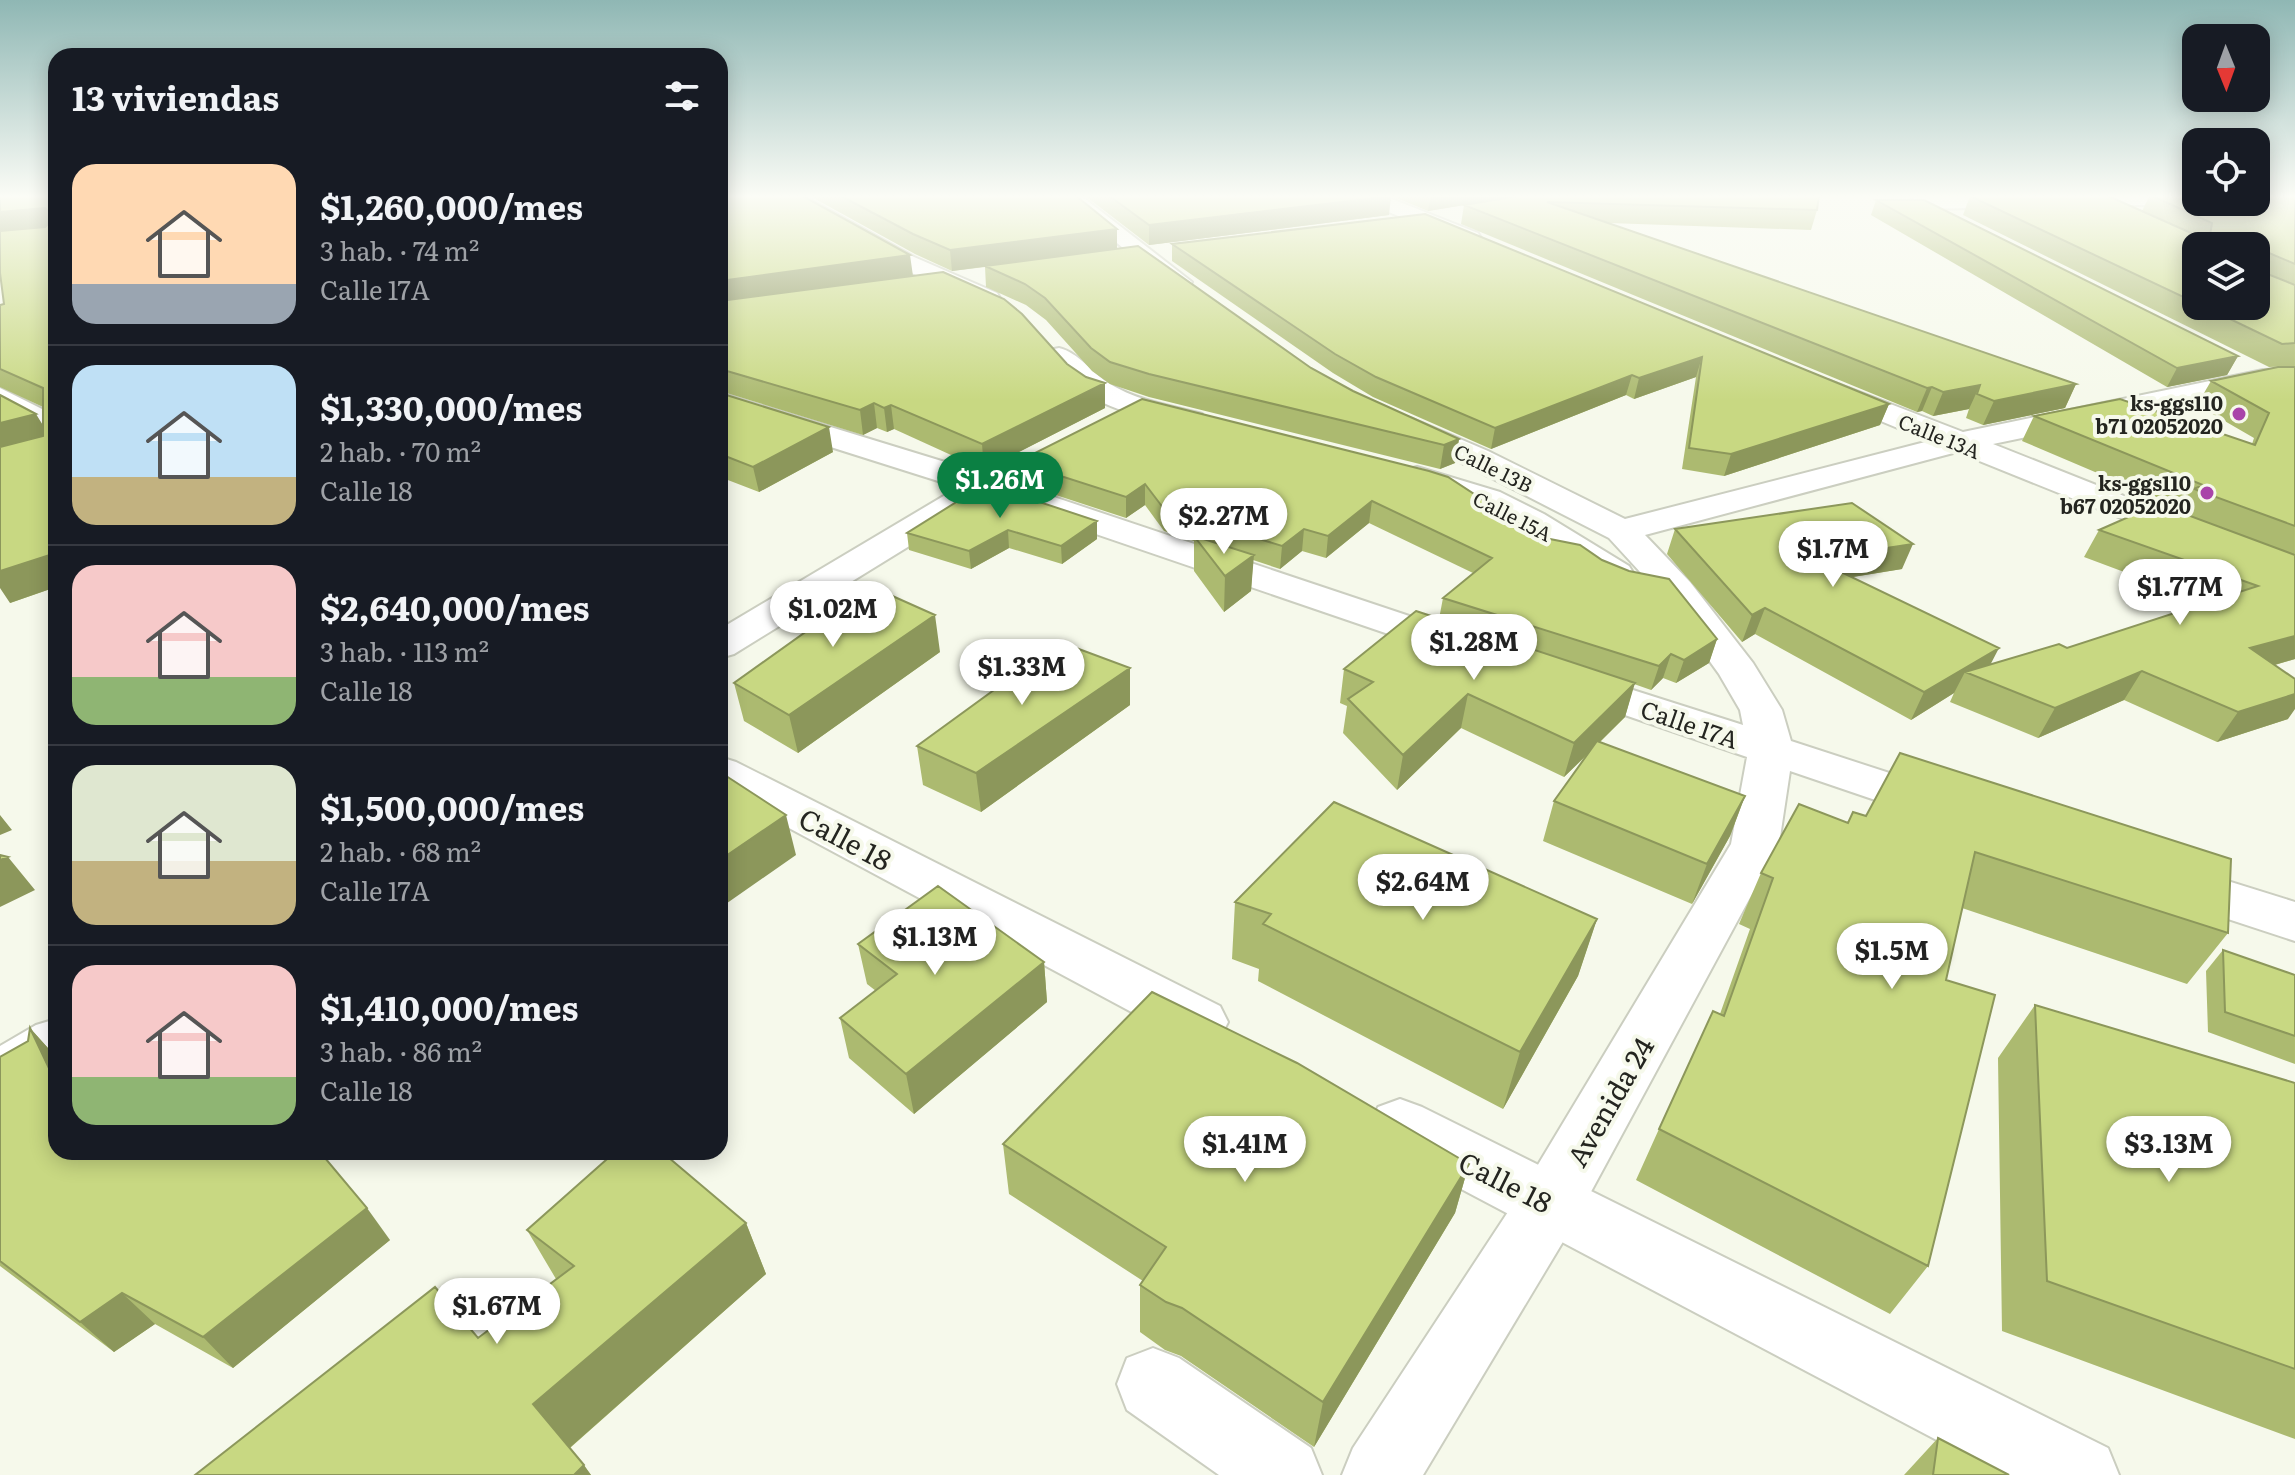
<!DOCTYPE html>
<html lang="es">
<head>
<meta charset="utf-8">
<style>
  body { margin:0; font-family:Literata,serif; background:#20242c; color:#f1f3f6; height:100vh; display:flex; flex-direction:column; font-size:30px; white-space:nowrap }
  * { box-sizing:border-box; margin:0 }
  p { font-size:26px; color:#9ea1a6 }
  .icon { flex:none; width:44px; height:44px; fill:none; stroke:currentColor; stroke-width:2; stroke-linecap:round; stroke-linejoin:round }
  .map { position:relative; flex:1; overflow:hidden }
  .drawer { position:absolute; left:48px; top:48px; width:680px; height:1112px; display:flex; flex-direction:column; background:#171b24; border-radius:24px; box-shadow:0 4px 20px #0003 }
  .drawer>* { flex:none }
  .needle { width:52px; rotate:179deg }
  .buttons { position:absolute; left:2182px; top:24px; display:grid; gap:16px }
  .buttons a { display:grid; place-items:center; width:88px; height:88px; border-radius:16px; background:#171b24; box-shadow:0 4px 20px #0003; font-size:40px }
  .price { position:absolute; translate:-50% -68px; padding:0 18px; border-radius:28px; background:#fff; color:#222; font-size:26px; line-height:52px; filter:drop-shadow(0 2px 4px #0008) }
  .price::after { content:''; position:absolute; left:50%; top:48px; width:24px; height:18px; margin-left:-12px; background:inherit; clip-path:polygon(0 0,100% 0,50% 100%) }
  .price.on { background:#0b8043; color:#fff }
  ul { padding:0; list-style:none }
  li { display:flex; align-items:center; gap:24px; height:200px; padding:0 24px }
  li+li { border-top:2px solid #363941 }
  li span { display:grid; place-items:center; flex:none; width:224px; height:160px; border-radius:24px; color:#555 }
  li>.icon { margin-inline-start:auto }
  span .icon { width:96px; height:96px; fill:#fffc; stroke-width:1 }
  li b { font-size:34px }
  h2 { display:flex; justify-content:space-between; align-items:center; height:96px; padding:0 24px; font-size:34px }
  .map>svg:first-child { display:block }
</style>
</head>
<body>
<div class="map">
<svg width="2295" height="1475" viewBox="0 0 2295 1475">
  <rect width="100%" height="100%" fill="#f6f9eb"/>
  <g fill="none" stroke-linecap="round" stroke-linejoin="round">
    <g stroke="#cbcec0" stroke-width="4">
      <path id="street" d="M 778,195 L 802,195 L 914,257 L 997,293 L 1000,298 L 997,303 L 979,303 L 898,267 Z
        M 1058,195 L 1080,195 L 1192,282 L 1189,287 L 1171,287 Z
        M 1355,195 L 1382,195 L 1478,233 L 1481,238 L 1470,245 L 1462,243 L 1358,199 Z
        M 2196,195 L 2196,202 L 2205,202 L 2203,204 L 1916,209 L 1906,203 L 1916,197 Z
        M 1059,348 C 1078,352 1093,374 1110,384 C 1138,401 1171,406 1202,414 L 1206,420 L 1202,426 L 1191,429 C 1137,416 1079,405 1045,356 L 1049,350 Z
        M 2295,369 L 2295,387 L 2263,388 L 1993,444 L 2295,564 L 2295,588 L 1957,452 L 1645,535 L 1690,582 L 1753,663 L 1782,710 L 1791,741 L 1954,794 L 1960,805 L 1954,816 L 1937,821 L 1790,771 L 1779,844 L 1573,1225 L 1423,1475 L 1342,1475 L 1353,1448 L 1527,1183 L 1731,844 L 1747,757 L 1558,692 L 1552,683 L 1558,674 L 1573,671 L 1743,725 L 1740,710 L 1719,674 L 1664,598 L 1609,538 L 1466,465 L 1391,431 L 1387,425 L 1391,419 L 1402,416 L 1413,419 L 1488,451 L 1625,519 L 1929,441 L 1818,395 L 1814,389 L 1818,383 L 1828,380 L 1963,432 L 2263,370 Z
        M 720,393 L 997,478 L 1469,636 L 1475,644 L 1469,652 L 1455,656 L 1441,652 L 973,492 L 720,412 Z
        M 1417,467 L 1500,492 L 1544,514 L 1629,566 L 1634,574 L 1629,582 L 1616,585 L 1603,582 L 1520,528 L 1476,506 L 1405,484 L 1401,477 L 1405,470 Z
        M 959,491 L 971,494 L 976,501 L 971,508 L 734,654 L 720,658 L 720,629 L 947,494 Z
        M 2173,864 L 2295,902 L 2295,941 L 2155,895 L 2148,882 L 2155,869 Z
        M 56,1019 L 56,1071 L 21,1092 L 0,1100 L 0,1046 L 36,1025 Z
        M 1153,1348 L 1179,1358 L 1311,1448 L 1322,1475 L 1219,1475 L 1127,1410 L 1117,1384 L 1127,1358 Z"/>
    </g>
    <g stroke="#cbcec0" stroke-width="4">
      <path id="secondary" d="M 0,388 L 56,416 L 56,438 L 45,435 L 0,409 Z
        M 720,757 L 736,762 L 1220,1006 L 1228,1022 L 1220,1038 L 1200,1045 L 1180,1038 L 720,791 Z
        M 1400,1099 L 1422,1107 L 2108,1448 L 2119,1475 L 2003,1475 L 1378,1145 L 1370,1126 L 1378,1107 Z"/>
    </g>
    <use href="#street" fill="#fff" fill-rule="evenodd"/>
    <use href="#secondary" fill="#fff" fill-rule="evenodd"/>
  </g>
  <path fill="#acba70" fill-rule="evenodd" d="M 56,195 L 56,587 L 10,603 L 43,425 L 43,407 L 0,387 L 0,305 L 4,304 L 0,273 Z
    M 720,195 L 913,276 L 1067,364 L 1086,377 L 1105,383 L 1105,408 L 984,470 L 894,429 L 887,432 L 877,428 L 863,435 L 720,391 Z
    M 808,195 L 1075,195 L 1117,229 L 1117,249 L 1311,368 L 1353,391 L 1459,439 L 1455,463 L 1440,469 L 1149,397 L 1110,384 L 1092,371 L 1046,320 L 1026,305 L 986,287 L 985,267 L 952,271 L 915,254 Z
    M 1084,195 L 1387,195 L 1389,215 L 1149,245 Z
    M 1389,195 L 1819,195 L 1817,210 L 1811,230 L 1609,223 L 2076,384 L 2065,408 L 1983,425 L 1966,418 L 1969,409 L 1933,416 L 1922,411 L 1917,412 L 1461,224 L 1464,205 L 1428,211 Z
    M 2150,195 L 2295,195 L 2295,366 L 2269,367 L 1963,215 L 1970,196 L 2142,211 ZM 2196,246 L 2256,306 L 2196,306 Z
    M 1876,200 L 2238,356 L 2227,375 L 2167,387 L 1871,215 Z
    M 1425,214 L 1889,404 L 1880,425 L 1724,476 L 1682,469 L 1696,377 L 1634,399 L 1626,395 L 1491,449 L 1373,397 L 1333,373 L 1172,261 L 1172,244 Z
    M 2295,367 L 2295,659 L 2275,665 L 2288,719 L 2217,742 L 2124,700 L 2038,738 L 1950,702 L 1954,693 L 1911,720 L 1755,634 L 1742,642 L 1667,554 L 1675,529 L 1902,569 L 1852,577 L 1990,665 L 2067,648 L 2207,603 L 2084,557 L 2099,530 L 2180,512 L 2182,509 L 2022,441 L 2034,416 L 2252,444 L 2254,438 L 2197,405 L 2211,381 Z
    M 720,393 L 833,452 L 759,492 L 720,477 Z
    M 1142,399 L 1540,537 L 1717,639 L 1709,663 L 1676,683 L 1663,678 L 1651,690 L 1634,684 L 1625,717 L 1600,742 L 1745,796 L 1730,836 L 1692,904 L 1543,841 L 1554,801 L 1587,755 L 1564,777 L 1461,728 L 1397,790 L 1343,733 L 1347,706 L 1340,703 L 1344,669 L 1439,619 L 1443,598 L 1473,573 L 1369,523 L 1326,558 L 1302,551 L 1280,569 L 1253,560 L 1251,591 L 1224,612 L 1194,571 L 1194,541 L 1164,531 L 1145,505 L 1126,518 L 1019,483 L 1017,462 Z
    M 985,484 L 1097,539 L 1062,564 L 1009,548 L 971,569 L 909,550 L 907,533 Z
    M 940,652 L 798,753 L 744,721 L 734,683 Z
    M 1130,668 L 1130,705 L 981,812 L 923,785 L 917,746 Z
    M 1853,812 L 2228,933 L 2187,984 L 1962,908 L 1946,980 L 1928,1266 L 1890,1314 L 1636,1180 L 1659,1129 L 1720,1014 L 1750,929 L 1739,924 L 1761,873 L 1848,822 Z
    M 1235,902 L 1597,919 L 1578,976 L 1503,1109 L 1258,981 L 1259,969 L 1232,959 Z
    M 858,944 L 1044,962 L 1047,1002 L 914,1114 L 849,1058 L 840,1018 L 876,991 L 867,984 Z
    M 2223,950 L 2295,975 L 2295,1064 L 2208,1032 L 2206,971 Z
    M 2035,1005 L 2295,1083 L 2295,1439 L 2002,1331 L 1998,1058 Z
    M 30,1028 L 56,1057 L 56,1152 L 390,1240 L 233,1368 L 155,1324 L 114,1352 L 0,1266 L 0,1057 L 28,1041 Z
    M 1003,1144 L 1469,1164 L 1455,1213 L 1314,1447 L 1181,1356 L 1165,1350 L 1140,1332 L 1140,1285 L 1143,1281 L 1009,1194 Z
    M 746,1223 L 766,1274 L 570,1448 L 591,1475 L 195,1475 L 478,1338 L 556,1279 L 527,1230 Z
    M 1938,1438 L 2009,1475 L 1904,1475 Z"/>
  <path fill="#8c975b" d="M 1431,195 L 1525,195 L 1428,211 Z
    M 1391,196 L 1389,215 L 1149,245 L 1149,225 Z
    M 45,208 L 56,228 L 0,234 L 0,212 Z
    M 1117,229 L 1117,249 L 952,271 L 950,250 Z
    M 910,255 L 913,276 L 720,303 L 720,281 Z
    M 2238,356 L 2227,375 L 2167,387 L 2177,368 Z
    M 1702,357 L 1696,377 L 1634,399 L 1639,378 Z
    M 1632,375 L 1626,395 L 1491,449 L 1495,428 Z
    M 1105,383 L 1105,408 L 984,470 L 982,444 Z
    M 2076,384 L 2065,408 L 1983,425 L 1994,401 Z
    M 1980,385 L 1969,409 L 1933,416 L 1943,392 Z
    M 1932,387 L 1922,411 L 1917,412 L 1927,388 Z
    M 874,403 L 877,428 L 863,435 L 860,410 Z
    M 1889,404 L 1880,425 L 1724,476 L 1731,454 Z
    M 891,405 L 894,429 L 887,432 L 884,408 Z
    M 36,414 L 52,440 L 0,453 L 0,423 Z
    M 829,427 L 833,452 L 759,492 L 753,467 Z
    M 1459,439 L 1455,463 L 1440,469 L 1444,445 Z
    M 1145,484 L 1145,505 L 1126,518 L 1126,497 Z
    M 1372,501 L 1369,523 L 1326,558 L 1328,536 Z
    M 1097,521 L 1097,539 L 1062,564 L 1061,546 Z
    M 1304,529 L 1302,551 L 1280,569 L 1282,546 Z
    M 1008,530 L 1009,548 L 971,569 L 969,551 Z
    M 1913,544 L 1902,569 L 1804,585 L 1814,559 Z
    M 56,553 L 56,587 L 10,603 L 0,588 L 0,571 Z
    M 1254,555 L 1251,591 L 1224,612 L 1225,576 Z
    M 1765,608 L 1755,634 L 1742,642 L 1752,615 Z
    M 935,615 L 940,652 L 798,753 L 789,715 Z
    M 2295,636 L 2295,659 L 2231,677 L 2250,648 Z
    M 1717,639 L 1709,663 L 1676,683 L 1684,660 Z
    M 1999,648 L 1985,675 L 1965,672 L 1954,693 L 1911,720 L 1924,692 Z
    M 1671,654 L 1663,678 L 1651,690 L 1659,666 Z
    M 1130,668 L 1130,705 L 981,812 L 976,773 Z
    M 2142,671 L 2124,700 L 2038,738 L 2055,708 Z
    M 1635,683 L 1625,717 L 1564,777 L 1574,743 Z
    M 1468,694 L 1461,728 L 1397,790 L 1403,755 Z
    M 2295,694 L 2295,709 L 2288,719 L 2217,742 L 2238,712 Z
    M 1745,796 L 1730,836 L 1692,904 L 1707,864 Z
    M 0,815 L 12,830 L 0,835 Z
    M 786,815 L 796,855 L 720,908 L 720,860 Z
    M 8,857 L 35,890 L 0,907 L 0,860 Z
    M 1597,919 L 1578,976 L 1503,1109 L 1520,1052 Z
    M 1044,962 L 1047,1002 L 914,1114 L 906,1074 Z
    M 30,1028 L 56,1057 L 56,1083 Z
    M 1469,1164 L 1455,1213 L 1314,1447 L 1323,1402 Z
    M 367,1208 L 390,1240 L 233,1368 L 203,1337 Z
    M 746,1223 L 766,1274 L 566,1451 L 533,1404 Z
    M 122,1293 L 155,1324 L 114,1352 L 80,1322 Z
    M 584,1465 L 591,1475 L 574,1475 Z"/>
  <path fill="#c8d882" stroke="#8c975b" stroke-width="2" d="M 0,195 L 56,195 L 56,553 L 0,571 L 0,447 L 43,436 L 43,388 L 0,369 L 0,305 L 4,304 L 0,273 L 0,231 L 45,227 L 48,224 L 48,211 L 45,208 L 0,212 Z
    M 720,195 L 801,195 L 910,255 L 720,281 Z
    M 839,195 L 1075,195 L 1117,229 L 950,250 L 913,234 Z
    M 1108,195 L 1387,195 L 1391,196 L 1149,225 Z
    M 1524,195 L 1819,195 L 1817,210 L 1547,202 L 2076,384 L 1994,401 L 1977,394 L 1980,385 L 1943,392 L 1932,387 L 1927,388 L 1464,205 Z
    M 2106,195 L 2209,241 L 2212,223 L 2150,195 L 2196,195 L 2196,202 L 2256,202 L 2256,195 L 2295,195 L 2295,264 L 2269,253 L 2265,256 L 2265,273 L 2295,285 L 2295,343 L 2282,344 L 2203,306 L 2256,306 L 2256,246 L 2196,246 L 2196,303 L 1970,196 Z
    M 1876,200 L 1924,200 L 2238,356 L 2177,368 Z
    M 1425,214 L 1889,404 L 1731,454 L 1689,448 L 1702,357 L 1639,378 L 1632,375 L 1495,428 L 1376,377 L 1335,354 L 1172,244 Z
    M 1138,246 L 1311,368 L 1353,391 L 1459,439 L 1444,445 L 1149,374 L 1110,362 L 1091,348 L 1045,298 L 1025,284 L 985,266 Z
    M 943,272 L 1004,299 L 1022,314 L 1067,364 L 1086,377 L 1105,383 L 982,444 L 891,405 L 884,408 L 874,403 L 860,410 L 720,369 L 720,301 Z
    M 2278,367 L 2295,367 L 2295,526 L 2194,489 L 2203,485 L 2034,416 L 2120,399 L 2255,445 L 2269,413 L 2211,381 Z
    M 720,393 L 829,427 L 753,467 L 720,454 Z
    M 0,395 L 36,414 L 0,423 Z
    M 1142,399 L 1429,471 L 1448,477 L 1540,537 L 1580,545 L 1602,560 L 1629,571 L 1669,579 L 1717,639 L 1684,660 L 1671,654 L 1659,666 L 1443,598 L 1492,558 L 1372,501 L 1328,536 L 1304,529 L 1282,546 L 1164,509 L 1145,484 L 1126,497 L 1017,462 Z
    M 985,484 L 1097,521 L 1061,546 L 1008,530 L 969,551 L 907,533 Z
    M 1852,503 L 1913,544 L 1814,559 L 1999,648 L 1924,692 L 1765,608 L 1752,615 L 1675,529 Z
    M 2158,504 L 2295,555 L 2295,636 L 2250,648 L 2295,679 L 2295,694 L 2238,712 L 2142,671 L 2055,708 L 1965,672 L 2059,644 L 2067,648 L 2258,586 L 2099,530 Z
    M 1194,536 L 1254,555 L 1225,576 Z
    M 870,586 L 935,615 L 789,715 L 734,683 Z
    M 1416,611 L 1635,683 L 1574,743 L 1468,694 L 1403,755 L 1348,699 L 1373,682 L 1344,669 Z
    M 1060,642 L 1130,668 L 976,773 L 917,746 Z
    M 1597,741 L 1745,796 L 1707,864 L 1554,801 Z
    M 1900,753 L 2231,859 L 2228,933 L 1975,852 L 1946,980 L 1995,995 L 1928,1266 L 1659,1129 L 1713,1011 L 1724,1016 L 1773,878 L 1761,873 L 1799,804 L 1848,823 L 1853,812 L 1866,816 Z
    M 720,772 L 786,815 L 720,860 Z
    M 1334,802 L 1597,919 L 1520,1052 L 1263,924 L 1271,914 L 1235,902 Z
    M 0,855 L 8,857 L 0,860 Z
    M 938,886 L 1044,962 L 906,1074 L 840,1018 L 897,974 L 858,944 Z
    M 2223,950 L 2295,975 L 2295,1036 L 2225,1012 Z
    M 1152,992 L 1297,1063 L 1469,1164 L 1323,1402 L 1182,1308 L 1166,1302 L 1140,1285 L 1166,1247 L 1003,1144 Z
    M 2035,1005 L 2295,1083 L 2295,1369 L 2047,1281 Z
    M 30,1028 L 56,1083 L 56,1152 L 320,1152 L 367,1208 L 203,1337 L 122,1293 L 80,1322 L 0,1261 L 0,1057 L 28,1041 Z
    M 615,1152 L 662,1152 L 746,1223 L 533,1404 L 584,1465 L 574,1475 L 195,1475 L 435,1287 L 478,1338 L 574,1266 L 527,1230 Z
    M 1938,1438 L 2009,1475 L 1933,1475 Z"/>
  <linearGradient id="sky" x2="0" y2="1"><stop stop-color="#8fb7b4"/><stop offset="0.49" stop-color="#fbfcf6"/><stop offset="1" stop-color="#fbfcf6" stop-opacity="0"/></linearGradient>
  <rect width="2295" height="401" fill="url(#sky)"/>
  <g fill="#a944a9" stroke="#f6f9eb" stroke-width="3">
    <circle cx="2239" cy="414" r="8"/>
    <circle cx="2207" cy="493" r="8"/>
  </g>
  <g text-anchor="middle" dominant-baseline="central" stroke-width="8" stroke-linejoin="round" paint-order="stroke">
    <g font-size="20" font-weight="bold" fill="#242520" stroke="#f6f9eb" text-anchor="end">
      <text x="2223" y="402">ks-ggs110<tspan x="2223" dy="23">b71 02052020</tspan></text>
      <text x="2191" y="482">ks-ggs110<tspan x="2191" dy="23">b67 02052020</tspan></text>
    </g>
    <g font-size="20" fill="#242520" stroke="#f6f9eb">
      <text transform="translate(1940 435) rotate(22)">Calle 13A</text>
      <text transform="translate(1494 467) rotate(26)">Calle 13B</text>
      <text transform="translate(1513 515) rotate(27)">Calle 15A</text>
    </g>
    <g font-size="24" fill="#242520" stroke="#f6f9eb">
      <text transform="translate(1690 723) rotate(19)">Calle 17A</text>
    </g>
    <g font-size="28" fill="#242520" stroke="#f6f9eb">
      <text transform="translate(846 838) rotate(28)">Calle 18</text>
      <text transform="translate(1609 1101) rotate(-60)">Avenida 24</text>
      <text transform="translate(1506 1181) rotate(27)">Calle 18</text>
    </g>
  </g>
</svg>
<div class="buttons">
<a><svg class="needle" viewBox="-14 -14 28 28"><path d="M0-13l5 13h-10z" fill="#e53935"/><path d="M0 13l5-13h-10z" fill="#9ea1a6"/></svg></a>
<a><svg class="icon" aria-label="locate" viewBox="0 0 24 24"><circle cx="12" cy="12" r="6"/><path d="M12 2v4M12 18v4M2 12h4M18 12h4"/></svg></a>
<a><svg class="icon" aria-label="layers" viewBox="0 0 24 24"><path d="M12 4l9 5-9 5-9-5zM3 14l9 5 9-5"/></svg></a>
</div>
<b class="price on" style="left:1000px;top:520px">$1.26M</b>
<b class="price" style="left:1224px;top:556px">$2.27M</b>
<b class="price" style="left:1833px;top:589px">$1.7M</b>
<b class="price" style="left:2180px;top:627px">$1.77M</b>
<b class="price" style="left:833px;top:649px">$1.02M</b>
<b class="price" style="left:1474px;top:682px">$1.28M</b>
<b class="price" style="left:1022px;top:707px">$1.33M</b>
<b class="price" style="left:1423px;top:922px">$2.64M</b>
<b class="price" style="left:935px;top:977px">$1.13M</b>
<b class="price" style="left:1892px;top:991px">$1.5M</b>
<b class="price" style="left:1245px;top:1184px">$1.41M</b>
<b class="price" style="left:2169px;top:1184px">$3.13M</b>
<b class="price" style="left:497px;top:1346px">$1.67M</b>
<section class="drawer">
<h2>13 viviendas<svg class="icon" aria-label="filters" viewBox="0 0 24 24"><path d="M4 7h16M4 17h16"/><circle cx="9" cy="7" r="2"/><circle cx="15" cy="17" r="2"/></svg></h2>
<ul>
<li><span style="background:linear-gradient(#ffd9b3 75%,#9aa5b1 0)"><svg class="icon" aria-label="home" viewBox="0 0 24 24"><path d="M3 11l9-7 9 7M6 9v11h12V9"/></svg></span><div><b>$1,260,000/mes</b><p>3 hab. · 74 m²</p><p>Calle 17A</p></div></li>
<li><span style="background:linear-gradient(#bfe0f5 70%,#c2b280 0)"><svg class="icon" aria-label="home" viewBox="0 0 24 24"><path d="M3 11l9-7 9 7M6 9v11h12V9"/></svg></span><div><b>$1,330,000/mes</b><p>2 hab. · 70 m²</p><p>Calle 18</p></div></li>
<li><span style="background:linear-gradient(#f6c9c9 70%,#8fb573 0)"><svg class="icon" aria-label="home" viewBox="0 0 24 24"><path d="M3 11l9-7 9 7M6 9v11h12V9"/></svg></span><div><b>$2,640,000/mes</b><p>3 hab. · 113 m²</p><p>Calle 18</p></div></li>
<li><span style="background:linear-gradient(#dfe7d0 60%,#c2b280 0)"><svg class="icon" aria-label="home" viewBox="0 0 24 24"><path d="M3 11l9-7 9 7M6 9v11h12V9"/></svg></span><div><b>$1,500,000/mes</b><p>2 hab. · 68 m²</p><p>Calle 17A</p></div></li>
<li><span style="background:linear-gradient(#f6c9c9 70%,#8fb573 0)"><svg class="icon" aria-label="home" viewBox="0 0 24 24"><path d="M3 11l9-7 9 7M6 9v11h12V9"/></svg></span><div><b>$1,410,000/mes</b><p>3 hab. · 86 m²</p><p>Calle 18</p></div></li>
</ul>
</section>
</div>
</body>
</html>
